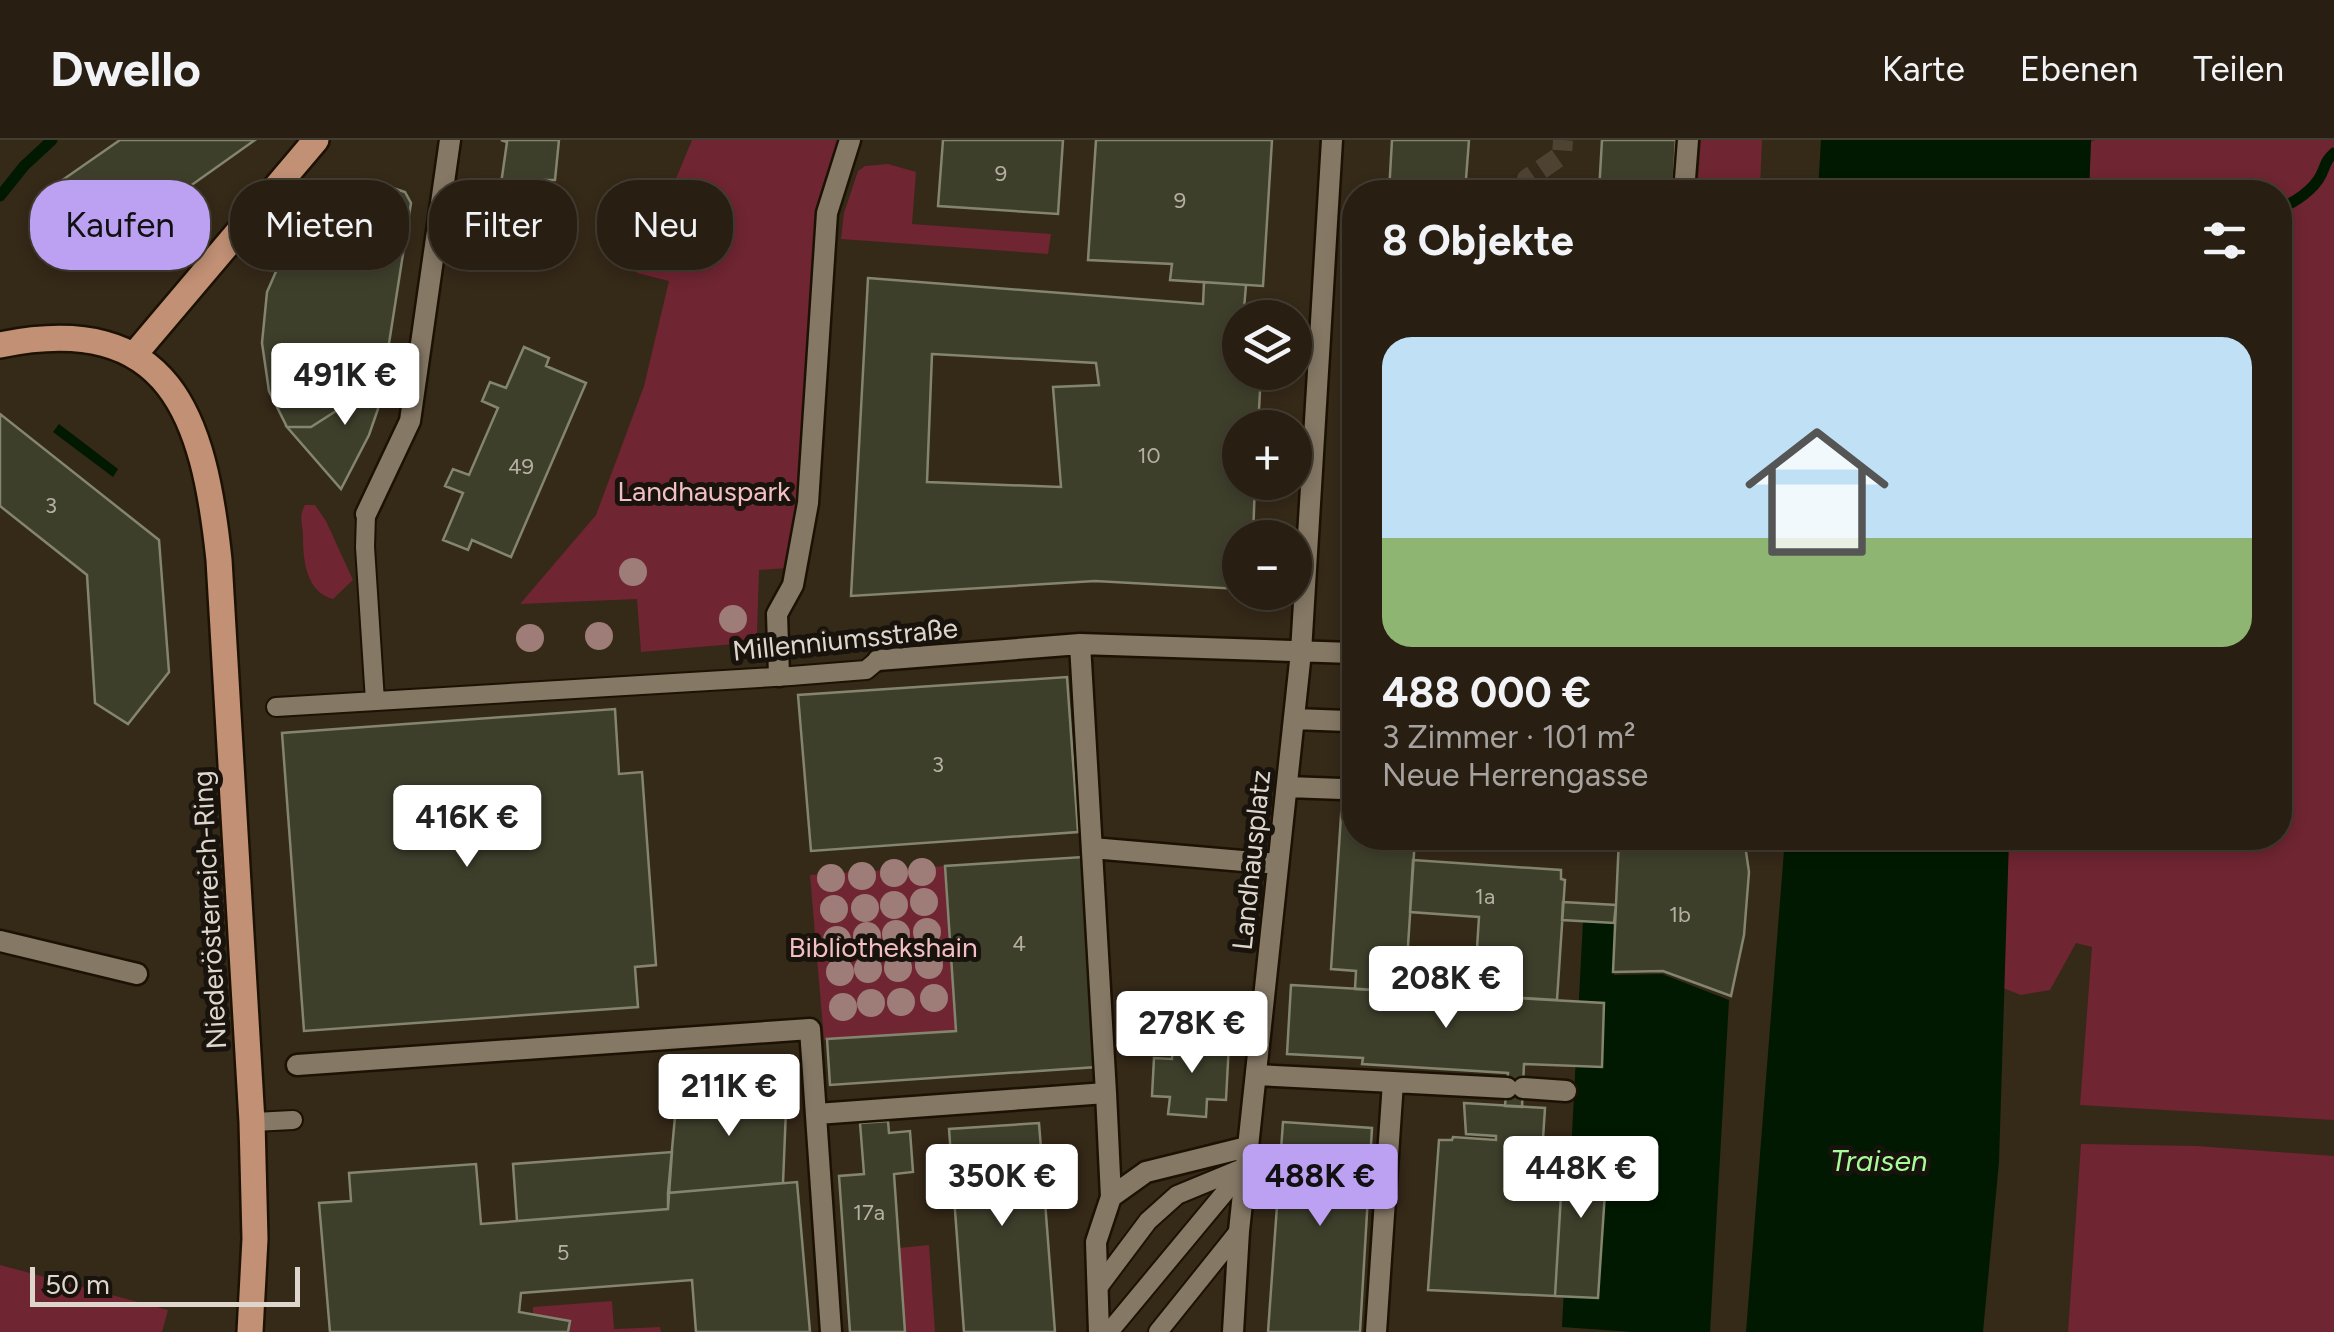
<!DOCTYPE html>
<html lang="de">
<head>
<meta charset="utf-8">
<style>
  body { margin:0; font-family:Figtree,sans-serif; background:#30271b; color:#f1f3f6; height:100vh; display:flex; flex-direction:column; font-size:38px; white-space:nowrap }
  * { box-sizing:border-box; margin:0 }
  p { font-size:32px; color:#a5a29f }
  .icon { flex:none; width:55px; height:55px; fill:none; stroke:currentColor; stroke-width:2; stroke-linecap:round; stroke-linejoin:round }
  .map { position:relative; flex:1; overflow:hidden }
  .panel { position:absolute; left:1342px; top:40px; width:950px; height:670px; display:flex; flex-direction:column; background:#281f12; border-radius:40px; box-shadow:0 5px 15px #0003,0 0 0 2px #443d32 }
  .panel>* { flex:none }
  .guide { position:absolute; left:30px; top:40px; width:950px; height:90px; display:flex; gap:20px }
  .tools { position:absolute; left:1222px; top:160px; display:grid; gap:20px }
  .tools a { display:grid; place-items:center; width:90px; height:90px; border-radius:50%; background:#281f12; box-shadow:0 5px 15px #0003,0 0 0 2px #443d32; font-size:50px }
  .scale { position:absolute; left:30px; bottom:25px; width:270px; box-sizing:border-box; padding-left:10px; border:5px solid #ded6cc; border-top:0; font-size:28px; line-height:35px; white-space:nowrap; color:#ded6cc; -webkit-text-stroke:8px #18130c; paint-order:stroke }
  .price { position:absolute; translate:-50% -85px; padding:0 22px; border-radius:10px; background:#fff; color:#222; font-size:32px; line-height:65px; filter:drop-shadow(0 2px 5px #0008) }
  .price::after { content:''; position:absolute; left:50%; top:60px; width:30px; height:22px; margin-left:-15px; background:inherit; clip-path:polygon(0 0,100% 0,50% 100%) }
  .price.selected { background:#bca0f2; color:#111 }
  ul { padding:0; list-style:none }
  li { display:grid; align-content:center; gap:20px; height:530px; padding:0 40px }
  li span { display:grid; place-items:center; height:310px; border-radius:30px; color:#555 }
  li>.icon { margin-inline-start:auto }
  span .icon { width:180px; height:180px; fill:#fffc; stroke-width:1 }
  li b { font-size:42px }
  h2 { display:flex; justify-content:space-between; align-items:center; height:120px; padding:0 40px; font-size:42px }
  .chip { padding:0 35px; border-radius:40px; background:#281f12; box-shadow:0 5px 15px #0003,0 0 0 2px #443d32; font-size:35px; line-height:90px }
  .chip.selected { background:#bca0f2; color:#111 }
  header { display:flex; align-items:center; gap:60px; box-sizing:border-box; height:140px; padding:0 50px; background:#281f12; border-bottom:2px solid #443d32 }
  header strong { font-size:48px }
  nav { display:flex; gap:55px; margin-inline-start:auto; font-size:35px }
  .map>svg:first-child { display:block }
</style>
</head>
<body>
<header>
<strong>Dwello</strong>
<nav><a>Karte</a><a>Ebenen</a><a>Teilen</a></nav>
</header>
<div class="map">
<svg width="2334" height="1192" viewBox="0 0 2334 1192">
  <rect width="100%" height="100%" fill="#352918"/>
  <path fill="#6f2532" d="M 692,0 L 839,0 L 823,44 L 815,100 L 803,310 L 788,428 L 759,430 L 757,493 L 734,504 L 641,512 L 637,459 L 520,464 L 596,375 L 644,246 L 669,141 L 637,133 Z
    M 1701,0 L 1762,0 L 1760,48 L 1744,45 L 1727,52 L 1697,52 Z
    M 2095,0 L 2334,0 L 2334,980 L 2080,965 L 2092,807 L 2076,803 L 2050,850 L 2021,855 L 2003,848 L 2009,698 L 2280,698 L 2280,52 L 2089,52 L 2091,2 Z
    M 888,24 L 916,32 L 912,84 L 1051,94 L 1048,114 L 841,99 L 844,73 L 858,31 L 865,26 Z
    M 305,365 L 315,365 L 326,381 L 353,440 L 333,459 C 306,452 303,420 303,397 C 303,384 298,377 305,365 Z
    M 945,726 L 956,891 L 824,900 L 810,735 Z
    M 2081,1004 L 2197,1006 L 2334,1016 L 2334,1192 L 2068,1192 Z
    M 929,1105 L 935,1192 L 905,1192 L 899,1108 Z
    M 0,1125 L 168,1170 L 162,1192 L 0,1192 Z
    M 612,1161 L 614,1189 L 660,1187 L 661,1192 L 568,1192 L 570,1181 L 533,1174 L 533,1167 Z"/>
  <path fill="#001900" d="M 1821,0 L 2091,0 L 2089,52 L 1818,52 Z
    M 59,284 L 118,329 L 113,337 L 53,292 Z
    M 1785,698 L 2009,698 L 1999,1022 L 1983,1192 L 1746,1192 Z
    M 1583,781 L 1614,783 L 1614,835 L 1662,834 L 1729,860 L 1710,1192 L 1633,1192 L 1562,1187 Z"/>
  <g fill="none" stroke-linecap="round" stroke-linejoin="round">
    <path stroke="#001900" stroke-width="11" d="M 0,56 L 24,26 L 52,0
      M 2280,67 C 2294,64 2314,49 2321,35 C 2326,25 2325,21 2334,13"/>
  </g>
  <path fill="#3e3f2b" stroke="#84856e" stroke-width="2.5" fill-rule="evenodd" d="M 120,0 L 255,0 L 103,108 L 61,41 Z
    M 559,0 L 555,40 L 544,40 L 541,63 L 499,58 L 507,2 L 501,0 Z
    M 943,0 L 1063,0 L 1058,74 L 938,66 Z
    M 1096,0 L 1272,0 L 1263,146 L 1170,140 L 1172,124 L 1088,120 Z
    M 1392,0 L 1469,0 L 1465,52 L 1389,52 Z
    M 1602,0 L 1676,0 L 1673,52 L 1599,52 Z
    M 381,44 L 405,52 L 411,63 L 385,229 L 358,228 L 353,260 L 311,287 L 287,287 L 269,251 L 262,203 L 267,152 L 278,127 L 353,47 Z
    M 868,138 L 1203,164 L 1204,142 L 1246,145 L 1244,169 L 1264,170 L 1264,178 L 1240,178 L 1240,232 L 1261,232 L 1258,288 L 1240,288 L 1240,342 L 1255,342 L 1253,398 L 1240,398 L 1240,449 L 1095,441 L 851,456 ZM 932,214 L 1096,223 L 1099,245 L 1053,247 L 1061,347 L 927,342 Z
    M 524,207 L 549,218 L 546,226 L 586,243 L 511,417 L 472,400 L 468,410 L 443,400 L 463,353 L 445,346 L 453,329 L 469,335 L 498,268 L 482,261 L 490,242 L 506,248 Z
    M 358,228 L 385,229 L 378,269 L 369,295 L 341,349 L 287,287 L 311,287 L 353,260 Z
    M 0,274 L 159,400 L 169,532 L 128,584 L 95,563 L 87,435 L 0,366 Z
    M 1355,461 L 1355,698 L 1415,698 L 1405,852 L 1355,849 L 1356,831 L 1331,829 Z
    M 1067,537 L 1078,692 L 811,711 L 798,555 Z
    M 615,569 L 619,634 L 642,632 L 656,825 L 635,827 L 638,867 L 304,891 L 282,593 Z
    M 1619,698 L 1744,698 L 1749,732 L 1744,795 L 1731,856 L 1663,831 L 1613,832 Z
    M 1083,717 L 1097,927 L 830,945 L 827,899 L 956,891 L 945,726 Z
    M 1413,720 L 1561,730 L 1561,739 L 1565,740 L 1557,860 L 1474,855 L 1479,777 L 1410,772 Z
    M 1563,762 L 1616,765 L 1614,783 L 1562,780 Z
    M 1291,845 L 1604,863 L 1602,927 L 1524,924 L 1522,967 L 1505,966 L 1508,933 L 1362,924 L 1363,918 L 1287,914 Z
    M 1173,900 L 1229,903 L 1226,960 L 1207,959 L 1206,977 L 1168,974 L 1170,957 L 1152,956 L 1154,918 L 1172,919 Z
    M 787,945 L 783,1043 L 668,1053 L 677,955 Z
    M 1464,963 L 1545,968 L 1543,999 L 1521,998 L 1521,1003 L 1564,1004 L 1555,1156 L 1428,1150 L 1439,1000 L 1452,1000 L 1453,997 L 1496,1000 L 1496,996 L 1466,994 Z
    M 888,981 L 889,993 L 910,991 L 913,1032 L 894,1034 L 905,1192 L 850,1192 L 839,1036 L 864,1034 L 860,983 Z
    M 1283,982 L 1372,988 L 1360,1192 L 1268,1192 Z
    M 1039,983 L 1055,1192 L 964,1192 L 949,989 Z
    M 1564,1004 L 1608,1007 L 1598,1158 L 1555,1156 Z
    M 672,1012 L 668,1069 L 517,1081 L 513,1024 Z
    M 476,1024 L 481,1084 L 668,1069 L 668,1053 L 797,1042 L 810,1192 L 696,1192 L 692,1140 L 521,1153 L 519,1172 L 570,1181 L 568,1192 L 330,1192 L 319,1063 L 351,1061 L 349,1033 Z"/>
  <g fill="none" stroke-linecap="round" stroke-linejoin="round">
    <path stroke="#4e4333" stroke-width="20" stroke-dasharray="20 10" stroke-linecap="butt" d="M 1526,52 L 1527,39 L 1562,15 L 1563,0"/>
    <g stroke="#1c1203" stroke-width="22">
      <path id="lane" d="M 366,374 L 365,407 L 375,561
        M 276,567 L 791,536 L 866,530 L 878,520
        M 252,982 L 293,980
        M 1097,1149 L 1148,1081 L 1177,1055 L 1240,1029
        M 1109,1192 L 1246,1027
        M 1158,1192 L 1239,1091"/>
    </g>
    <g stroke="#1c1203" stroke-width="25">
      <path id="street" d="M 1684,52 L 1688,0
        M 366,374 L 410,281 L 450,0
        M 1080,504 L 1106,953
        M 878,520 L 1080,504 L 1352,513
        M 779,536 L 777,474 L 793,445 L 808,363 L 827,73 L 850,0
        M 1294,579 L 1347,581
        M 1287,647 L 1342,649
        M 1092,708 L 1278,724
        M 0,801 L 137,834
        M 297,925 L 810,889 L 831,1192
        M 1256,935 L 1393,942 L 1376,1192
        M 1393,942 L 1507,948
        M 1523,948 L 1566,951
        M 817,974 L 1106,953 L 1111,1057
        M 1099,1192 L 1096,1102 L 1111,1057 L 1146,1032 L 1247,1007
        M 1233,1192 L 1239,1091 L 1301,512 L 1332,0"/>
    </g>
    <g stroke="#1c1203" stroke-width="30">
      <path id="primary" d="M 0,205 C 171,170 204,277 219,420 L 252,982 L 255,1099 L 250,1192
        M 134,215 L 316,0"/>
    </g>
    <use href="#lane" stroke="#857865" stroke-width="18"/>
    <use href="#street" stroke="#857865" stroke-width="20"/>
    <use href="#primary" stroke="#c19075" stroke-width="25"/>
  </g>
  <g fill="#9e7c77">
    <circle cx="633" cy="432" r="14"/>
    <circle cx="733" cy="479" r="14"/>
    <circle cx="599" cy="496" r="14"/>
    <circle cx="530" cy="498" r="14"/>
    <circle cx="922" cy="732" r="14"/>
    <circle cx="894" cy="733" r="14"/>
    <circle cx="862" cy="736" r="14"/>
    <circle cx="831" cy="738" r="14"/>
    <circle cx="924" cy="762" r="14"/>
    <circle cx="894" cy="765" r="14"/>
    <circle cx="865" cy="768" r="14"/>
    <circle cx="834" cy="769" r="14"/>
    <circle cx="927" cy="792" r="14"/>
    <circle cx="896" cy="794" r="14"/>
    <circle cx="867" cy="796" r="14"/>
    <circle cx="837" cy="800" r="14"/>
    <circle cx="929" cy="825" r="14"/>
    <circle cx="898" cy="828" r="14"/>
    <circle cx="868" cy="829" r="14"/>
    <circle cx="840" cy="832" r="14"/>
    <circle cx="934" cy="858" r="14"/>
    <circle cx="901" cy="862" r="14"/>
    <circle cx="871" cy="863" r="14"/>
    <circle cx="843" cy="867" r="14"/>
  </g>
  <g text-anchor="middle" dominant-baseline="central" stroke-width="10" stroke-linejoin="round" paint-order="stroke">
    <g font-size="22" fill="#b6b0a4">
      <text x="1001" y="33">9</text>
      <text x="1180" y="60">9</text>
      <text x="1149" y="315">10</text>
      <text x="521" y="326">49</text>
      <text x="51" y="365">3</text>
      <text x="938" y="624">3</text>
      <text x="1485" y="756">1a</text>
      <text x="1680" y="774">1b</text>
      <text x="1019" y="803">4</text>
      <text x="869" y="1072">17a</text>
      <text x="563" y="1112">5</text>
    </g>
    <g font-size="28" fill="#f4bfc4" stroke="#18130c">
      <text x="704" y="351">Landhauspark</text>
      <text x="883" y="807">Bibliothekshain</text>
    </g>
    <g font-size="28" fill="#ded6cc" stroke="#18130c">
      <text transform="translate(845 499) rotate(-6)">Millenniumsstraße</text>
      <text transform="translate(1251 720) rotate(-84)">Landhausplatz</text>
      <text transform="translate(209 770) rotate(-93)">Niederösterreich-Ring</text>
    </g>
    <g font-size="30" font-style="italic" fill="#a9fa99" stroke="#18130c">
      <text x="1879" y="1020">Traisen</text>
    </g>
  </g>
</svg>
<div class="tools">
<a><svg class="icon" aria-label="layers" viewBox="0 0 24 24"><path d="M12 4l9 5-9 5-9-5zM3 14l9 5 9-5"/></svg></a>
<a>+</a>
<a>−</a>
</div>
<div class="scale">50 m</div>
<b class="price" style="left:345px;top:288px">491K €</b>
<b class="price" style="left:467px;top:730px">416K €</b>
<b class="price" style="left:1446px;top:891px">208K €</b>
<b class="price" style="left:1192px;top:936px">278K €</b>
<b class="price" style="left:729px;top:999px">211K €</b>
<b class="price" style="left:1581px;top:1081px">448K €</b>
<b class="price" style="left:1002px;top:1089px">350K €</b>
<b class="price selected" style="left:1320px;top:1089px">488K €</b>
<div class="guide">
<a class="chip selected">Kaufen</a>
<a class="chip">Mieten</a>
<a class="chip">Filter</a>
<a class="chip">Neu</a>
</div>
<section class="panel">
<h2>8 Objekte<svg class="icon" aria-label="filters" viewBox="0 0 24 24"><path d="M4 7h16M4 17h16"/><circle cx="9" cy="7" r="2"/><circle cx="15" cy="17" r="2"/></svg></h2>
<ul>
<li><span style="background:linear-gradient(#bfe0f5 65%,#8fb573 0)"><svg class="icon" aria-label="home" viewBox="0 0 24 24"><path d="M3 11l9-7 9 7M6 9v11h12V9"/></svg></span><div><b>488 000 €</b><p>3 Zimmer · 101 m²</p><p>Neue Herrengasse</p></div></li>
</ul>
</section>
</div>
</body>
</html>
